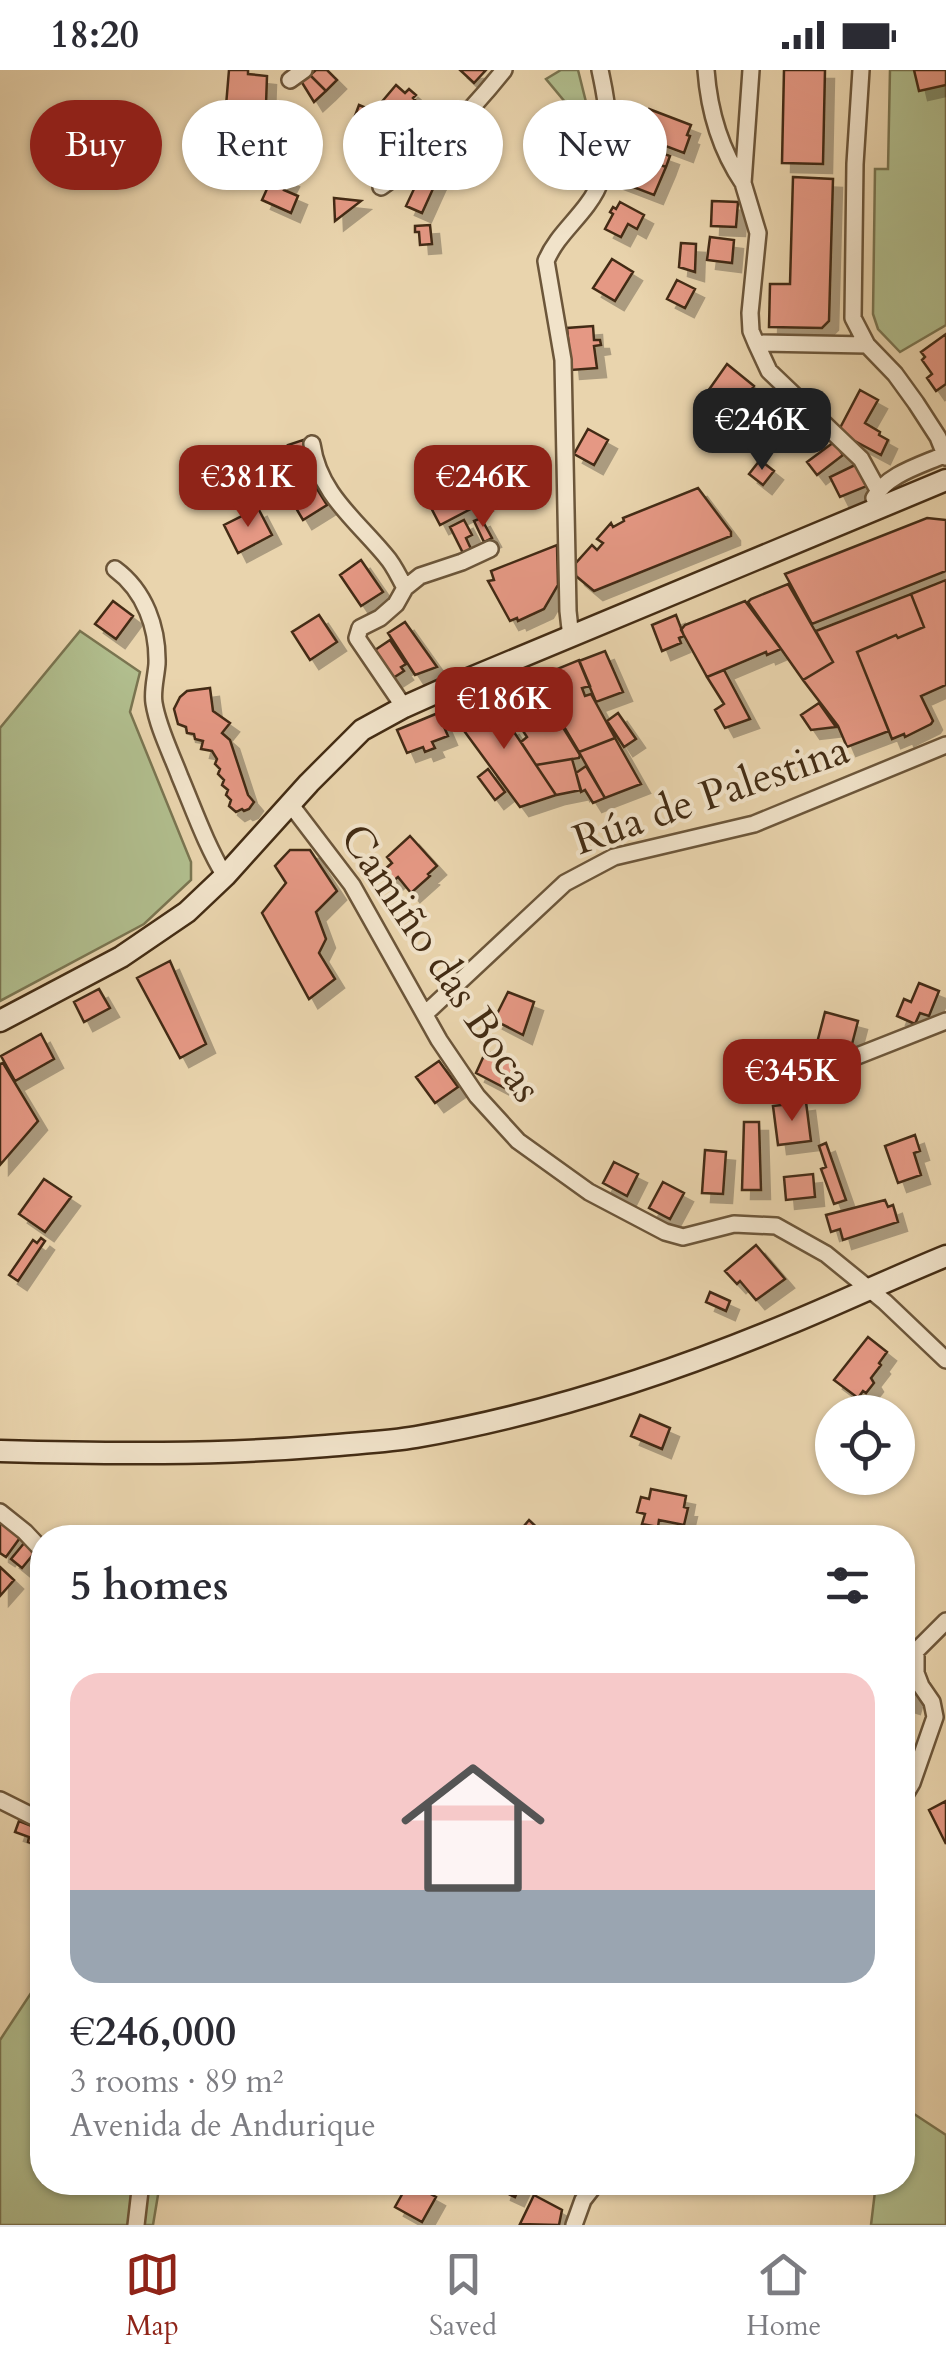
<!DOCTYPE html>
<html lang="en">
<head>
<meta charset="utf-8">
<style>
  body { margin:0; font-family:Cardo,serif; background:#f2f2f3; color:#2b2b33; height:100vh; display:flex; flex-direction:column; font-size:38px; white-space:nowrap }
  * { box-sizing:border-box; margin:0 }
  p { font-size:32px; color:#7c7c81 }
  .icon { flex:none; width:55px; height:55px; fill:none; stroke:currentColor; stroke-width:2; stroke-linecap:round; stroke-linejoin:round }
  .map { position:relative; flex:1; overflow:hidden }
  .side { position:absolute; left:30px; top:1455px; width:885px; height:670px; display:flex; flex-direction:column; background:#fff; border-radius:40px; box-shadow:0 2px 8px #0004 }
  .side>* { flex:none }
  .banner { position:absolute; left:30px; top:30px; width:888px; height:90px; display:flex; gap:20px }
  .fabs { position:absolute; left:815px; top:1325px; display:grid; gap:20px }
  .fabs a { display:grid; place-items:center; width:100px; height:100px; border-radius:50%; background:#fff; box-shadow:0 2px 8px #0004; font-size:50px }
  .price { position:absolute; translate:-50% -85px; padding:0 22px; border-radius:20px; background:#8f2418; color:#fff; font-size:32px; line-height:65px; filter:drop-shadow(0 2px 5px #0008) }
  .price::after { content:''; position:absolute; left:50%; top:60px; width:30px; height:22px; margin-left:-15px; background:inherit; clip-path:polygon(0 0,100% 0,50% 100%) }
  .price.active { background:#222; color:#fff }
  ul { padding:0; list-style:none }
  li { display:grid; align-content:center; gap:20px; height:530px; padding:0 40px }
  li+li { border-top:2px solid #e1e1e2 }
  li span { display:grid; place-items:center; height:310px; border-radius:30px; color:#555 }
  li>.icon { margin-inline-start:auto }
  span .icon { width:180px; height:180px; fill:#fffc; stroke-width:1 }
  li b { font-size:42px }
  h2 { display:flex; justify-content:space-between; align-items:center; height:120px; padding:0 40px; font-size:42px }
  .chip { padding:0 35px; border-radius:45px; background:#fff; box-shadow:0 2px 8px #0004; font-size:35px; line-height:90px }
  .chip.active { background:#8f2418; color:#fff }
  .status { display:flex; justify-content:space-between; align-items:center; height:70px; padding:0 50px; background:#fff; direction:ltr }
  .status svg { height:28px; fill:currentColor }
  .menu { display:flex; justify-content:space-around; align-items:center; height:140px; border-top:2px solid #e1e1e2; background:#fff; font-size:28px; color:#7c7c81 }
  .menu a { display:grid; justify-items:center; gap:5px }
  .menu .active { color:#8f2418 }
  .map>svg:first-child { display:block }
</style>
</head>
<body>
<div class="status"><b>18:20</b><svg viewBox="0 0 49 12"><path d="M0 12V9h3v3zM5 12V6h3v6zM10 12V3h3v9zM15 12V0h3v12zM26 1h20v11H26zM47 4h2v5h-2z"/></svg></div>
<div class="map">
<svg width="946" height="2155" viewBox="0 0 946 2155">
  <defs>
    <filter id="shadow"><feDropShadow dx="9" dy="9" stdDeviation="0" flood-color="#0004"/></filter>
  </defs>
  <rect width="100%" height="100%" fill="#e9d4ad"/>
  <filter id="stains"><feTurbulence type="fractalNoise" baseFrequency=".002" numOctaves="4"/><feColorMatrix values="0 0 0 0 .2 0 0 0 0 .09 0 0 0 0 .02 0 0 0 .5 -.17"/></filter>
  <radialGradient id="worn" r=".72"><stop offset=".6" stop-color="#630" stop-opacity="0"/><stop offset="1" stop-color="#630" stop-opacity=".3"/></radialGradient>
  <path fill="#b1be8e" stroke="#7a7551" stroke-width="2.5" d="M 561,0 L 578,0 L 595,68 L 546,9 Z
    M 890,0 L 946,0 L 946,255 L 900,282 L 878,259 L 873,244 L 875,99 L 888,99 Z
    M 80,561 L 140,602 L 130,642 L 191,792 L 191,810 L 144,854 L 0,931 L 0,658 Z
    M 35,1917 L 42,1920 L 42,2112 L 160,2113 L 153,2155 L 0,2155 L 0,1970 Z
    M 903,2026 L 908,2040 L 946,2065 L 946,2155 L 871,2155 L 876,2113 L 902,2112 Z"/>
  <path fill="#e59884" stroke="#432c14" stroke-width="2.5" filter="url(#shadow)" d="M 229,0 L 248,0 L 248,4 L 267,6 L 266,35 L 256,35 L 256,40 L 226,36 Z
    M 316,0 L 327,0 L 337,10 L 326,21 L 310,5 Z
    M 460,0 L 486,0 L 474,13 Z
    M 784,0 L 825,0 L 823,94 L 782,93 Z
    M 914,0 L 946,0 L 946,15 L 919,21 Z
    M 309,4 L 326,21 L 314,32 L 301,11 Z
    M 396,15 L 405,23 L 409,19 L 416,25 L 413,28 L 419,34 L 397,60 L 374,41 Z
    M 359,35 L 374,41 L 389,53 L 380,77 L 348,65 Z
    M 649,39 L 691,55 L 687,65 L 690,66 L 684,83 L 639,66 Z
    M 653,80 L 670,86 L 666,97 L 649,91 Z
    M 625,82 L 666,97 L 654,125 L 615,110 Z
    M 423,90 L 441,98 L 437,110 L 412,99 Z
    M 275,101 L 290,108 L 284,120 L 298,126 L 291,143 L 262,130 Z
    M 416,101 L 437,110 L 422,143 L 406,136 L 414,119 L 409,117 Z
    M 793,107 L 833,109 L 829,251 L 822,258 L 769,257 L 770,214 L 790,214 Z
    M 334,128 L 361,131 L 335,151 Z
    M 712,131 L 738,132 L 736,157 L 711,156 Z
    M 620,132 L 644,145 L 637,159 L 628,154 L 621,167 L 605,159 L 613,144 L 610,142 L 613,137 L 616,139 Z
    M 430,155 L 432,174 L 420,175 L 419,162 L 415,162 L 415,156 Z
    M 710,167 L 734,170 L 732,193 L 707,190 Z
    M 681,173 L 696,174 L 695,202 L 679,197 Z
    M 612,189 L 633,202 L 615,231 L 593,218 Z
    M 677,210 L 695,219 L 685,238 L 667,229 Z
    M 593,256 L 594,270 L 600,270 L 601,275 L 594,276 L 597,298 L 571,300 L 567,258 Z
    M 946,264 L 946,314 L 936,321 L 927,308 L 932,304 L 922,290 L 925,287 L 921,282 Z
    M 727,294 L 754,316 L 730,351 L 701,331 Z
    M 860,320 L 878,330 L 865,353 L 880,362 L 879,365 L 888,370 L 881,385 L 849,368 L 840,358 Z
    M 588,359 L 608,370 L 594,395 L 574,384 Z
    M 303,370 L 311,394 L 296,399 L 288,375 Z
    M 834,372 L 843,385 L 817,405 L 807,392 Z
    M 760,390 L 774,401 L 763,415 L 749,404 Z
    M 855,395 L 867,416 L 840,427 L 830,407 Z
    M 461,412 L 466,422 L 476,417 L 484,432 L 440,455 L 427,430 Z
    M 314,414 L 327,435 L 303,450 L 290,428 Z
    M 698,418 L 731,462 L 731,466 L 594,521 L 576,506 L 575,494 L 592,475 L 597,480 L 603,473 L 597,469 L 611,453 L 613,457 L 624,451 L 623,448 Z
    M 258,438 L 272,465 L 238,483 L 224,455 Z
    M 481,448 L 492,468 L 484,472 L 474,451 Z
    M 927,448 L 946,450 L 946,501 L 812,554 L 785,504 Z
    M 464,450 L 472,465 L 466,468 L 471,479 L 463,483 L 450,457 Z
    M 557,475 L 558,515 L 544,539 L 518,551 L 517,548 L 510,551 L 488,511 L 494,510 L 491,501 Z
    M 361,490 L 383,522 L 361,536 L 340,505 Z
    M 946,510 L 946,615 L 921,626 L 933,651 L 931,654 L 905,667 L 904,664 L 892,669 L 857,582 L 896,565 L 898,568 L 924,557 L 911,524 Z
    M 788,514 L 833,592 L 803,610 L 748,532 L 751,529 Z
    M 911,524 L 924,557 L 898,568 L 896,565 L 857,582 L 889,661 L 847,677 L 838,656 L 803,610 L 833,592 L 816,561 Z
    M 113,531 L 133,546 L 116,569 L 95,554 Z
    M 745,531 L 781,579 L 767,585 L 766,582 L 707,607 L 681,560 L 685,555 Z
    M 319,545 L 337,572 L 310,590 L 292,562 Z
    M 676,545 L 684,566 L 679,568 L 681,573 L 662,581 L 652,555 Z
    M 405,552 L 437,597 L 415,605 L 388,563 Z
    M 390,570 L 406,594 L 401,597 L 404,601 L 390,610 L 372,582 Z
    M 605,581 L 623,622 L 596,632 L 579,591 Z
    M 579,590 L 590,616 L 582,618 L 585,626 L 591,624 L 615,668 L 579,682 L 535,608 Z
    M 724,600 L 750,649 L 725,658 L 715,640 L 724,634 L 707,607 Z
    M 536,609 L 548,632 L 542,635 L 554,655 L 559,651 L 580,685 L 579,688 L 536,695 L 521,672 L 527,667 L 514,647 L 508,650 L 493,626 Z
    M 210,618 L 213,641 L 230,653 L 222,663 L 230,670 L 248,725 L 254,732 L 249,739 L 244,741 L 242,739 L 236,742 L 229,736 L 231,730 L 226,725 L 228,720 L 222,715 L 224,710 L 218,704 L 220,699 L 215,694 L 217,689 L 212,681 L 201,679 L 203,671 L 195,669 L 194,664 L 187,663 L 186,657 L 178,654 L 174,639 L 180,627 L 187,621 Z
    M 493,626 L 504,645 L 500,648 L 506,658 L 510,656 L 556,725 L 520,737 L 451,643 Z
    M 819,633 L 836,657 L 811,660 L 801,645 Z
    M 438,643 L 448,666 L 432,672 L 435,678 L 425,682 L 423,677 L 407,683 L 397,660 Z
    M 618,643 L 636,669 L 624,677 L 607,651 Z
    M 615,668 L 641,714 L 605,728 L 579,682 Z
    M 572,689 L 581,720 L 556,725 L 536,695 Z
    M 586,696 L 605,728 L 593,733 L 585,720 L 581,722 L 576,703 Z
    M 488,699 L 505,722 L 495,730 L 478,707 Z
    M 410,766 L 437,796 L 428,804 L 430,806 L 411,823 L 398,807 L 393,811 L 384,800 L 392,793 L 387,787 Z
    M 290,780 L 310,780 L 337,821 L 316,842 L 326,869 L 319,883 L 335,909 L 309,929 L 262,843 L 286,813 L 275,796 Z
    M 170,891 L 206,974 L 180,988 L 137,908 Z
    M 919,913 L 939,921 L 929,946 L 920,943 L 915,954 L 897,946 L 904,929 L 911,932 Z
    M 99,919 L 110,938 L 84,952 L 74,932 Z
    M 508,922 L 534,932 L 523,965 L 494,950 Z
    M 825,942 L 858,951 L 851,978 L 818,969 Z
    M 41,964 L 54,989 L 15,1011 L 1,986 Z
    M 486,981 L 516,995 L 505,1018 L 476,1003 Z
    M 439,991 L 458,1017 L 435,1033 L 416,1007 Z
    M 3,993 L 38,1051 L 0,1095 L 0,994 Z
    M 806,1032 L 811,1071 L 778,1075 L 773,1036 Z
    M 744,1052 L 759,1052 L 761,1120 L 742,1120 Z
    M 915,1065 L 920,1081 L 914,1083 L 921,1105 L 898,1113 L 885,1076 Z
    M 826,1073 L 846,1130 L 834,1134 L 821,1099 L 826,1097 L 819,1076 Z
    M 705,1080 L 726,1082 L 723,1124 L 702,1123 Z
    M 614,1092 L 638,1104 L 627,1126 L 603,1113 Z
    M 813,1104 L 815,1127 L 786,1130 L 784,1107 Z
    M 44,1109 L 71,1127 L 45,1162 L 19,1144 Z
    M 663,1112 L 684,1123 L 670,1149 L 649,1138 Z
    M 885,1130 L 888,1137 L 893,1135 L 898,1152 L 843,1170 L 840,1159 L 831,1162 L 826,1145 Z
    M 41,1168 L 45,1171 L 18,1211 L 9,1205 L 33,1170 L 37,1173 Z
    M 756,1175 L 785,1209 L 756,1230 L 740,1211 L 737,1214 L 725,1201 Z
    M 710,1222 L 730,1231 L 726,1241 L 706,1232 Z
    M 868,1267 L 887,1282 L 879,1293 L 881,1295 L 871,1308 L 874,1313 L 866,1323 L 863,1321 L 858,1328 L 834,1310 Z
    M 640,1345 L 670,1358 L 662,1379 L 631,1366 Z
    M 651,1419 L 686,1426 L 684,1437 L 688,1438 L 684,1455 L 659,1450 L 658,1457 L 642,1454 L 645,1444 L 637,1442 L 641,1427 L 649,1429 Z
    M 0,1449 L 22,1465 L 6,1487 L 0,1483 Z
    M 529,1450 L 548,1468 L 514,1468 Z
    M 25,1472 L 36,1481 L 22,1498 L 11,1489 Z
    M 0,1497 L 14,1510 L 0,1526 Z
    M 902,1587 L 913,1590 L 905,1613 L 916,1617 L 911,1635 L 902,1632 Z
    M 946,1731 L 946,1774 L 929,1740 Z
    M 19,1751 L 42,1760 L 42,1777 L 28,1772 L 29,1767 L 15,1762 Z
    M 409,2112 L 436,2127 L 422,2152 L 395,2137 Z
    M 503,2112 L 522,2112 L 515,2127 L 502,2121 L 505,2113 Z
    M 534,2125 L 562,2140 L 559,2155 L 520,2154 Z"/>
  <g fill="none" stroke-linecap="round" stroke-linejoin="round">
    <g stroke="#6c563a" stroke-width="20">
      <path id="minor" d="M 706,0 C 709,41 720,79 743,113
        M 751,0 L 743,113 L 758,163 L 750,243 L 751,261 L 756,273 L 867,275
        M 861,0 L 855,94 L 853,248 L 867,275 L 895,304 L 916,333 L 938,367 L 946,387
        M 290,10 L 304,0
        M 381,117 C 427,86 469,44 504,0
        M 756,273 L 769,301 L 861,389 L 878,420
        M 312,374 C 319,425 359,452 389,490 C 395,498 400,508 405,518
        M 874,428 C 887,404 922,395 946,384
        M 115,499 C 145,521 158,558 157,594 C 156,607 152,621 154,633 C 158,658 171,683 180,707 C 194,740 206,775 225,806
        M 571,568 L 568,541 L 563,290 L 546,191 C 555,169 573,154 587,135 C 617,96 610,45 600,0
        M 404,637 L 357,568 L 360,558 L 380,548 L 396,534 L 405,518 L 420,506 L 462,492 L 490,479
        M 291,735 L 352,815 L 439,970 L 477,1026 L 518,1071 L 589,1122 L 665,1162 L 683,1167 L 734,1154 L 776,1156 L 826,1184 L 885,1232 L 946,1290
        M 425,944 L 565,813 L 614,787 L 754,754 L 946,675
        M 837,994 L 946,951
        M 0,1442 L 25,1462 L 42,1480
        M 916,1581 L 946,1551
        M 0,1730 L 42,1751
        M 902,1730 L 912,1713 L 935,1647 L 932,1632 L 921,1616 L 916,1603 L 916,1581
        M 136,2155 L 141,2112
        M 574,2155 L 583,2130 L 597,2112"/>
    </g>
    <g stroke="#432c14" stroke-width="25">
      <path id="secondary" d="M 0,951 L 121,887 L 187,842 L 225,806 L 309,713 L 362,660 L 404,637 L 442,620 L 946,410
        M 0,1381 C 109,1384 217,1385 326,1376 C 356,1373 387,1372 416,1367 C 542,1345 668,1304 786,1255 C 840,1233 892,1208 946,1186"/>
    </g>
    <use href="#minor" stroke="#f1e3ca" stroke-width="15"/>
    <use href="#secondary" stroke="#f1e3ca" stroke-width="20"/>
  </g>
  <g text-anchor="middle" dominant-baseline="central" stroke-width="8" stroke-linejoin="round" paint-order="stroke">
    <g font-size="42" fill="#432c14" stroke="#f1e3ca">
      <text transform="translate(711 725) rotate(-19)">Rúa de Palestina</text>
      <text transform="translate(441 893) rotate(56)">Camiño das Bocas</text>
    </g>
  </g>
  <rect width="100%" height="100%" filter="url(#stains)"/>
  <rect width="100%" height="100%" fill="url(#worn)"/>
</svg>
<div class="fabs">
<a><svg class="icon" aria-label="locate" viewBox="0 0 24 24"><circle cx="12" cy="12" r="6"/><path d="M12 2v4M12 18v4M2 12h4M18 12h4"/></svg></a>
</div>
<b class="price active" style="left:762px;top:403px">€246K</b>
<b class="price" style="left:248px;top:460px">€381K</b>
<b class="price" style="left:483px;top:460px">€246K</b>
<b class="price" style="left:504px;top:682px">€186K</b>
<b class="price" style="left:792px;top:1054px">€345K</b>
<div class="banner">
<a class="chip active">Buy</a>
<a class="chip">Rent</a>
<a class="chip">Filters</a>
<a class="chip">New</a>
</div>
<section class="side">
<h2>5 homes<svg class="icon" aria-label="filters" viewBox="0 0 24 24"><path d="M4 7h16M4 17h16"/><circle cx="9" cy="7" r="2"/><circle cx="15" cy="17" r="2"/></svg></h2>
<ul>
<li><span style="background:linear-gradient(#f6c9c9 70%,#9aa5b1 0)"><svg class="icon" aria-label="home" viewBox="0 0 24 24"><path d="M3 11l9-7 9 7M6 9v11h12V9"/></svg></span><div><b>€246,000</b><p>3 rooms · 89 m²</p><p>Avenida de Andurique</p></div></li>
</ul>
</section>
</div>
<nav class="menu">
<a class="active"><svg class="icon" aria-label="map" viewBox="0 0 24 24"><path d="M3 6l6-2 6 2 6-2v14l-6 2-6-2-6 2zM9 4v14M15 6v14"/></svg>Map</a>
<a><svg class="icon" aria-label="saved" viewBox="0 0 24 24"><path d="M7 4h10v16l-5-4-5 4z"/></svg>Saved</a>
<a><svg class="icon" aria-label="home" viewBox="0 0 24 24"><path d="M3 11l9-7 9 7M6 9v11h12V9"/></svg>Home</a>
</nav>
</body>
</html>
